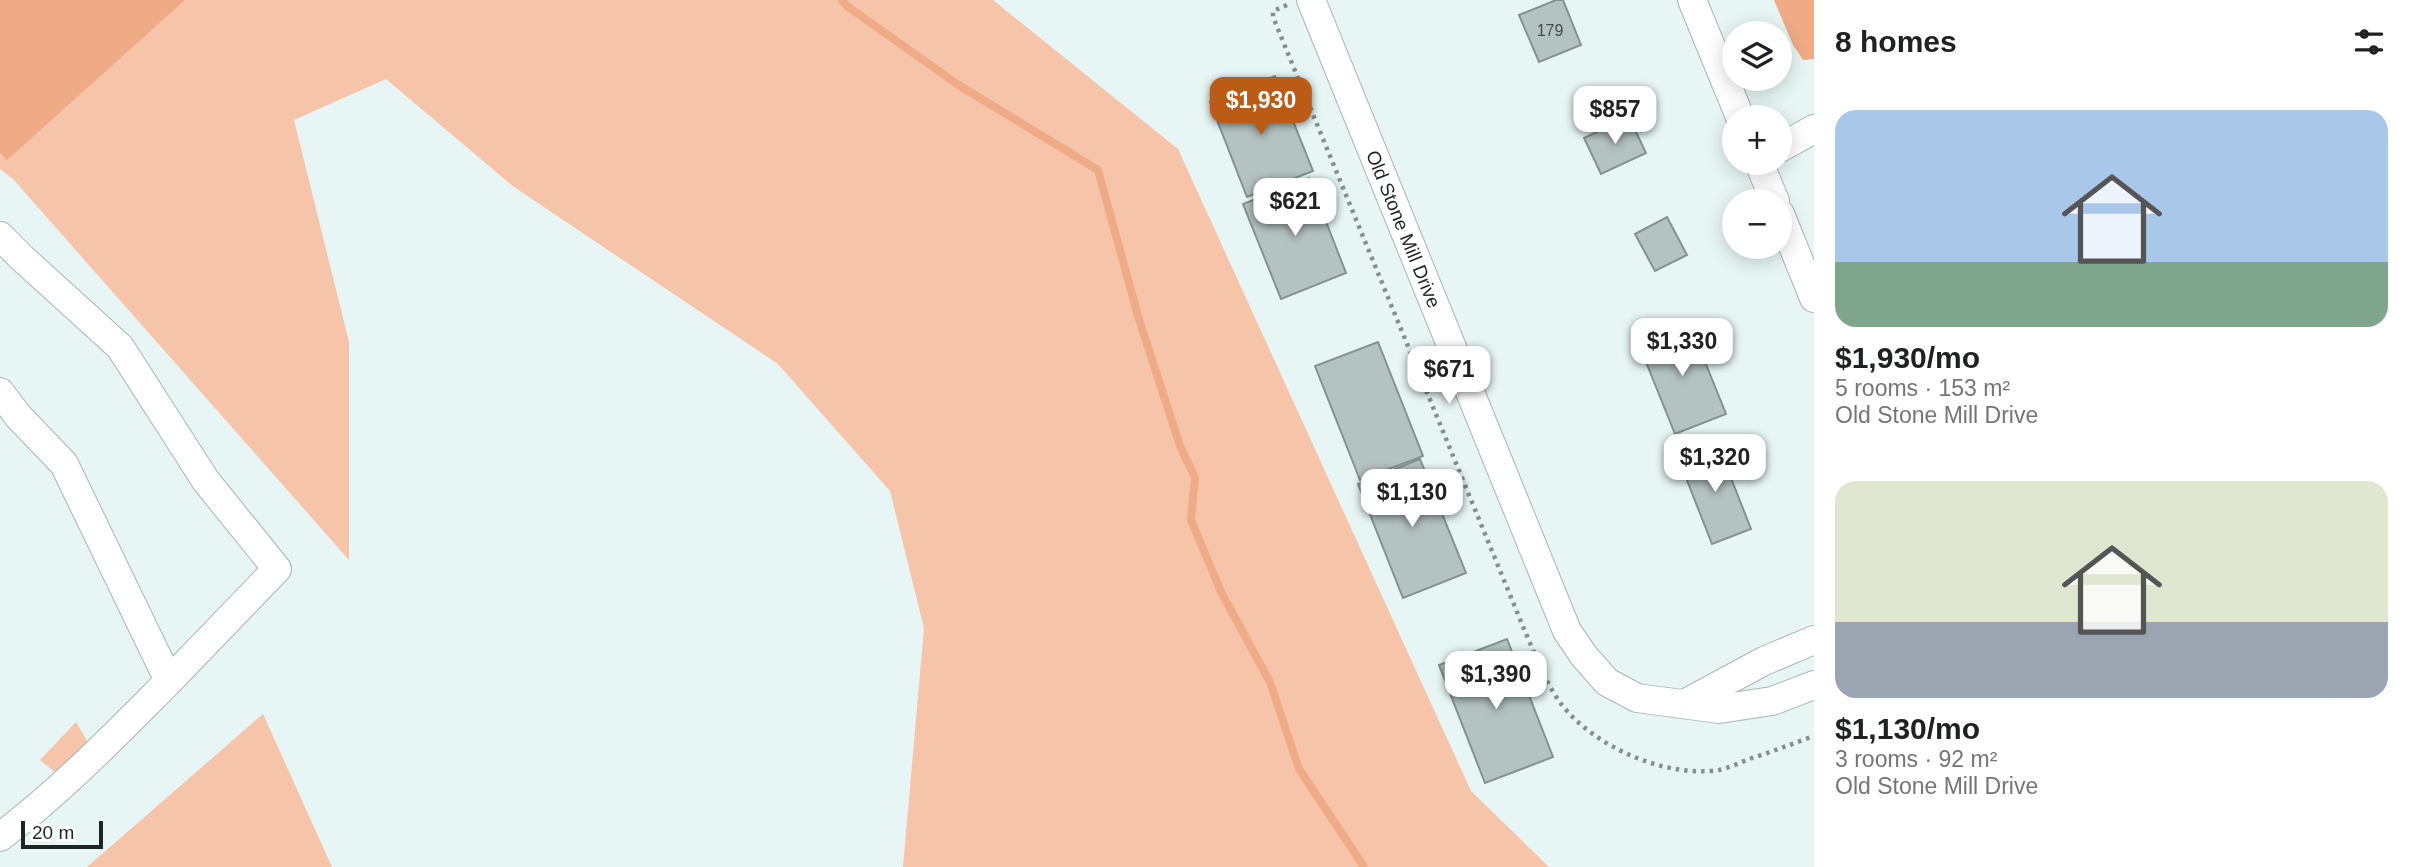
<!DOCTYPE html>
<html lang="en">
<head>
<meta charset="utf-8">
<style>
  body { margin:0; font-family:Arial,sans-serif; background:#f6f6f6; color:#202124; height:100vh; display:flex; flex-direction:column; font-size:26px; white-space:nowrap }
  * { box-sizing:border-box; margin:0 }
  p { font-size:23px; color:#757577 }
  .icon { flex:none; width:38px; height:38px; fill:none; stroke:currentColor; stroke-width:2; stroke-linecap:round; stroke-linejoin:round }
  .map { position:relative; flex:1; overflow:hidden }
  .drawer { display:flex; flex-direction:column; background:#fff; width:595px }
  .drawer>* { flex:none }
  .tools { position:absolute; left:1722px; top:21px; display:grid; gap:14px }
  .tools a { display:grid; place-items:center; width:70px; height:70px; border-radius:50%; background:#fff; box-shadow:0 4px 18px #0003; font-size:35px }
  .scale { position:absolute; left:21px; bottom:18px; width:82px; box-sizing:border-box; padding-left:7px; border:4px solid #1e2424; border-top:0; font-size:19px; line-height:24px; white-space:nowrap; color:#1e2424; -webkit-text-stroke:5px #fff; paint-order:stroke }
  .price { position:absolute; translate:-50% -60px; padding:0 16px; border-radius:14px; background:#fff; color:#222; font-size:23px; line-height:46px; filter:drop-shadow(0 2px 4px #0008) }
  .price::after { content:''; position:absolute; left:50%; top:42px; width:21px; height:16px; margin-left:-10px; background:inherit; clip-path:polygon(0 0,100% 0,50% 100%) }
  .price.selected { background:#bb5c16; color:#fff }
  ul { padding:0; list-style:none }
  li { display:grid; align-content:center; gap:14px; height:371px; padding:0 21px }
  li span { display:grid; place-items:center; height:217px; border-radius:21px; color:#555 }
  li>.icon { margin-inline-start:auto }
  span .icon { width:126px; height:126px; fill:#fffc; stroke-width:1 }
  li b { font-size:30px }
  h2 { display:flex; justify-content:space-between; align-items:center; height:84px; padding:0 21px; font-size:30px }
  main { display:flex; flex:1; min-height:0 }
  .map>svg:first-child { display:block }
</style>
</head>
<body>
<main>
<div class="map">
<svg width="1814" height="867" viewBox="0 0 1814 867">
  <rect width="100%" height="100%" fill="#e7f6f5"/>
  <path fill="#f5c4a9" d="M 0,0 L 993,0 L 1178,149 L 1471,791 L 1549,867 L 903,867 L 924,628 L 890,491 L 778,364 L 514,187 L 386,79 L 294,120 L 349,342 L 349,560 L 13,179 L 0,169 Z
    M 263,714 L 332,867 L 87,867 Z
    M 76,722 L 90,746 L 55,772 L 40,760 Z"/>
  <path fill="#eeab85" d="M 0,0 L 185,0 L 7,160 L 0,153 Z
    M 1774,0 L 1814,0 L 1814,59 L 1803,60 L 1793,45 Z"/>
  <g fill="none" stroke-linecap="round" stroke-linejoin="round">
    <path stroke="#eeab85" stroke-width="8" d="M 842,0 L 847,6 L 957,84 L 1098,170 L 1138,316 L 1180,446 L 1195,477 L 1191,520 L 1222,594 L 1270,682 L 1299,769 L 1364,867"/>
  </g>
  <path fill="#b4c2c1" stroke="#849291" stroke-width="2" d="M 1556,0 L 1563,0 L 1581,45 L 1539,62 L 1519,15 Z
    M 1275,76 L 1313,171 L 1247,197 L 1210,102 Z
    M 1629,117 L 1646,153 L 1601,174 L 1584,138 Z
    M 1309,178 L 1346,273 L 1281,299 L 1243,204 Z
    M 1667,217 L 1687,255 L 1655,271 L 1635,234 Z
    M 1689,322 L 1726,414 L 1675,434 L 1638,342 Z
    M 1378,342 L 1423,456 L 1360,480 L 1315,366 Z
    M 1718,445 L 1751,529 L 1712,544 L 1679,460 Z
    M 1420,459 L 1466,573 L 1403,598 L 1358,484 Z
    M 1507,639 L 1553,757 L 1485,783 L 1439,665 Z"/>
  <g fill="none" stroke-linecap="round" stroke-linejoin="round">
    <g stroke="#a7b5b5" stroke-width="30">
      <g id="minor">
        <path id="s1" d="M 1311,0 L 1567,631 L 1584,656 L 1607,682 L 1637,698 L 1719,709 L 1772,701 L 1814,685"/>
        <path d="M 1692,0 L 1740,117"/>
        <path d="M 1780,148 L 1814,129"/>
        <path d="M 1759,163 L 1775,201"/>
        <path d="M 1780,214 L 1814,298"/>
        <path d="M 0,236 L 22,258 L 120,347 L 206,481 L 277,569 L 169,681 L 64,464 L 18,416 L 0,392"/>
        <path d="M 1686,703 L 1764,661 L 1814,640"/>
        <path d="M 0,837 C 62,790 115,735 169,681"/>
      </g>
    </g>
    <path stroke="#858f8f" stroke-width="4.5" stroke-dasharray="3.5 5" stroke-linecap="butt" d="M 1287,5 L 1273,11 L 1273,17 L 1524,629 C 1535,654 1545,683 1562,705 C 1595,747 1665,778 1719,770 C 1729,768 1739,763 1749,759 C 1771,752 1792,744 1814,736"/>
    <use href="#minor" stroke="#fff" stroke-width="28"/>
  </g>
  <g text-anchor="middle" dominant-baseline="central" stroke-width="6" stroke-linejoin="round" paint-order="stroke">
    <g font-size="16" fill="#444c4b">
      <text x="1550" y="30">179</text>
    </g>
    <g font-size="19" fill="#1e2424" stroke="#fff">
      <text stroke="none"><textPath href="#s1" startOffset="247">Old Stone Mill Drive</textPath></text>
    </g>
  </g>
</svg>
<div class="tools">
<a><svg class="icon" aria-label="layers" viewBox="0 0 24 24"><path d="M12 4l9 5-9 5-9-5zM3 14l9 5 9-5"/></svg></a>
<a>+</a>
<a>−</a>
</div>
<div class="scale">20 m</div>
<b class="price selected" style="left:1261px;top:137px">$1,930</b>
<b class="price" style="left:1615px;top:146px">$857</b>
<b class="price" style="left:1295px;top:238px">$621</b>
<b class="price" style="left:1682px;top:378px">$1,330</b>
<b class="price" style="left:1449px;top:406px">$671</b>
<b class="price" style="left:1715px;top:494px">$1,320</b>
<b class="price" style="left:1412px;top:529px">$1,130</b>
<b class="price" style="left:1496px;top:711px">$1,390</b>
</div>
<section class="drawer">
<h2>8 homes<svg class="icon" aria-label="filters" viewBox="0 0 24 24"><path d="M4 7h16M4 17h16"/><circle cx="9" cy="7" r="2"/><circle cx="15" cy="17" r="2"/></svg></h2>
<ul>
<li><span style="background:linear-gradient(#a9c7e8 70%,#7fa58c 0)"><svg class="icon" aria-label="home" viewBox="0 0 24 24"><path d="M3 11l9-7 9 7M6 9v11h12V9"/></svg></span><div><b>$1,930/mo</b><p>5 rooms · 153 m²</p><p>Old Stone Mill Drive</p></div></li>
<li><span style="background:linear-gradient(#dfe7d0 65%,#9aa5b1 0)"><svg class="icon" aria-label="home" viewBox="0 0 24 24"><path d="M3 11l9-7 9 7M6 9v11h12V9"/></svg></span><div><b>$1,130/mo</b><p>3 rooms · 92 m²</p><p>Old Stone Mill Drive</p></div></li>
</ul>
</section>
</main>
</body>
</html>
